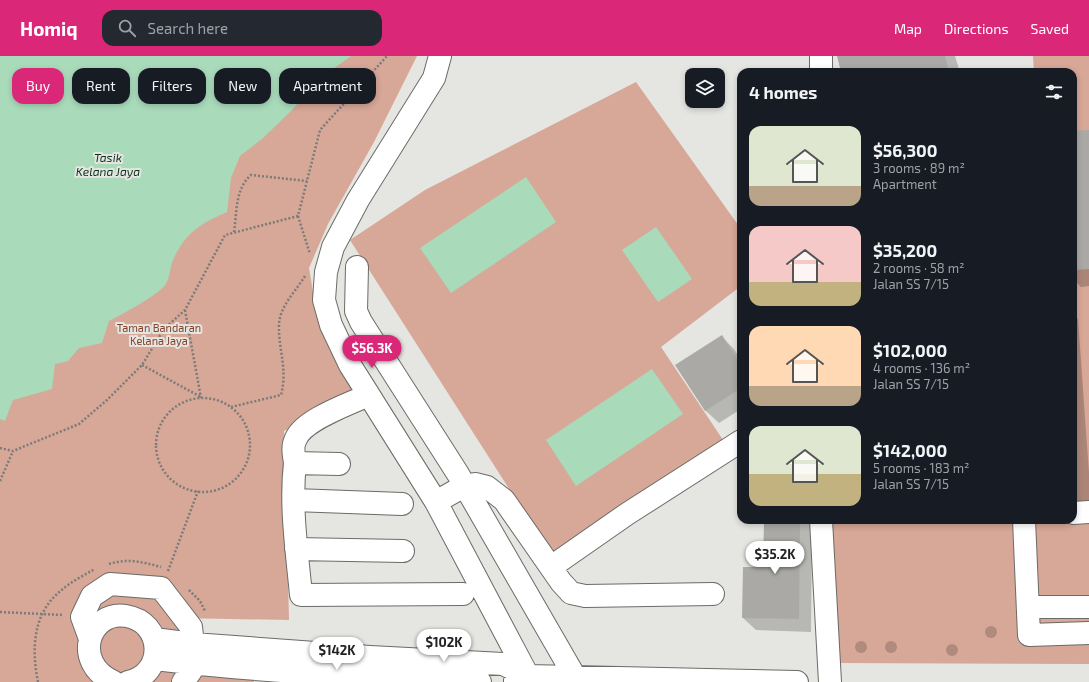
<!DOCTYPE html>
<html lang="en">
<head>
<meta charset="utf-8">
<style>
  body { margin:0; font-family:"Exo 2",sans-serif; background:#242831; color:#f1f3f6; height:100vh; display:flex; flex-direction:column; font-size:15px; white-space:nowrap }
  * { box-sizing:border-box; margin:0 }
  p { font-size:13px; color:#9ea1a6 }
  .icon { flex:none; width:22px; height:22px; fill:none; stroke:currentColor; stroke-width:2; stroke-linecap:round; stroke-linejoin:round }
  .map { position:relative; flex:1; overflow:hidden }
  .details { position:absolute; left:737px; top:12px; width:340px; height:456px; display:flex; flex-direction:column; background:#171b24; border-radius:12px; box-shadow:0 2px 6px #0003 }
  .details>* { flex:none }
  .top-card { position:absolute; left:12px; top:12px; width:380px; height:36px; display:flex; gap:8px }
  .buttons { position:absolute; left:685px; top:12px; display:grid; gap:8px }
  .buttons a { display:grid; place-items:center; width:40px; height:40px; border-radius:8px; background:#171b24; box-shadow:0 2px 6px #0003; font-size:20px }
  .price { position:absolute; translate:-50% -34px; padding:0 9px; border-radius:14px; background:#fff; color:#222; font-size:13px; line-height:26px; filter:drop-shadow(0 1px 2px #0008) }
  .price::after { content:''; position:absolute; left:50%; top:24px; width:12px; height:9px; margin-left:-6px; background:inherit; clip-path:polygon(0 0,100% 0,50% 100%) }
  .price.current { background:#db2777; color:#fff }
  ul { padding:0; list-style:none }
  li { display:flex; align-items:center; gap:12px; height:100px; padding:0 12px }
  li span { display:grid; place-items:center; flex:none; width:112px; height:80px; border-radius:12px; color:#555 }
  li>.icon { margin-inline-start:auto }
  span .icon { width:48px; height:48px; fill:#fffc; stroke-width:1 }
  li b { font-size:17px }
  h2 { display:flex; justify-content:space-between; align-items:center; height:48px; padding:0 12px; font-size:17px }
  .tag { padding:0 14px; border-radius:12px; background:#171b24; box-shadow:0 2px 6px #0003; font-size:14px; line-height:36px }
  .tag.current { background:#db2777; color:#fff }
  header { display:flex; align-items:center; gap:24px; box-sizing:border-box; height:56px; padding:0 20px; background:#db2777; color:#fff }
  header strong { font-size:19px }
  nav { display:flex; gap:22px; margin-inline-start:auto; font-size:14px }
  .search { width:280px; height:36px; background:#242831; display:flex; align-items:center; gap:10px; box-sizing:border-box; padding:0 14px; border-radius:12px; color:#9ea1a6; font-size:15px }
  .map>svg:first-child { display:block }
</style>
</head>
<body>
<header>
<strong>Homiq</strong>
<div class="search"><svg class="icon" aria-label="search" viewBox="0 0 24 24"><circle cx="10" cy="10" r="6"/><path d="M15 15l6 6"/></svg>Search here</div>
<nav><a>Map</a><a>Directions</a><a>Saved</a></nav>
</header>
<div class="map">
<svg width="1089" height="626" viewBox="0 0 1089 626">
  <rect width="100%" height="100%" fill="#e5e5e1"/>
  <path fill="#d7a797" d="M 0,0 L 417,0 L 374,86 L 328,168 L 309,212 L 314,242 L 356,340 L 284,375 L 289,564 L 179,562 L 178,611 L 252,619 L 254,626 L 0,626 Z
    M 1033,0 L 1089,0 L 1089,608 L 837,607 L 828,464 L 1073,464 L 1073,16 L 1034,16 Z
    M 636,26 L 741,173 L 741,230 L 661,291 L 723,384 L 554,503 L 350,184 L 425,134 Z"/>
  <path fill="#a9dbbb" d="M 0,0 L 351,0 L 318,24 L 292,54 L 263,82 L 240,100 L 231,122 L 227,156 C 201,167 185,177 173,204 C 170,212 170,221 166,228 C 160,238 121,259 109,265 L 102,287 L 79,292 L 68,305 L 55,308 L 52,333 L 13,344 L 5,365 L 0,363 Z
    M 526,121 L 556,166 L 451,237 L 420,192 Z
    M 656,171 L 692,223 L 658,246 L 622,194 Z
    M 652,313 L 683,358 L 576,430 L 546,384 Z"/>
  <path fill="#0003" d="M 838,0 L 955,0 L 960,16 L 842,16 Z
    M 1089,75 L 1089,230 L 1081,231 L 1073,223 L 1073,76 Z
    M 1073,258 L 1078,263 L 1089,417 L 1089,456 L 1073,456 Z
    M 721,280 L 734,293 L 741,304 L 741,353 L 719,367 L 706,355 L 677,309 Z
    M 765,464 L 812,464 L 811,576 L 756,574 L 743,562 L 764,512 Z"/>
  <path fill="#aba9a6" d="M 837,0 L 945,0 L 949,16 L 841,16 Z
    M 1089,74 L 1089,213 L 1073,214 L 1073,75 Z
    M 722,279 L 741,309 L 741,332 L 705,355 L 675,309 Z
    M 1073,415 L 1076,439 L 1073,440 Z
    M 764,464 L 800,464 L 799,563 L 742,562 L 743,511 L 763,511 Z"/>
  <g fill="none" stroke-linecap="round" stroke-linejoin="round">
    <g stroke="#6b6b68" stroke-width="24">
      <path id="minor" d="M 440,0 L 434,22 L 358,144 L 333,191 L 326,216 L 324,244 L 331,269 L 350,309 L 436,446 L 528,620
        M 821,0 L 821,16
        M 357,211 L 356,255 L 361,266 L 458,418 L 575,621
        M 295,407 C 294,400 292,391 295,385 C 301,364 350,348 368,339
        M 339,408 L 295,407 C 290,450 297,496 301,539 L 463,538
        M 294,444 L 402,448
        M 436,446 L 464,430 L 475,428 L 487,431 L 504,444 L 561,526 L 571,537 L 585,540 L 713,538
        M 1073,457 L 1089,456
        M 821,464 L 830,626
        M 1024,464 L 1029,579 L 1089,577
        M 296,493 L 403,495
        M 551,511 L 627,458 L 741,385
        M 1028,551 L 1089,551
        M 90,583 L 82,561 L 92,540 L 110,528 L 161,532 L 191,571 L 193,588 L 193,608 L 191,615 L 183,626
        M 154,583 L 193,588 L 370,601 L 503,608 L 528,620
        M 155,603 C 263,616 372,621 480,626
        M 515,625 L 528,620 L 797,626
        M 114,626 C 71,607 89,554 126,560 C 164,566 166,618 128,626"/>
    </g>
    <path stroke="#7b7b79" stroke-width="2.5" stroke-dasharray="2 2" stroke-linecap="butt" d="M 298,160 L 310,198
      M 234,176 C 237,156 235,133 251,119 L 307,125
      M 185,254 L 201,342
      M 142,309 L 201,341
      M156 389a47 47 0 1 1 94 0a47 47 0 1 1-94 0Z
      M 231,351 L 281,339 C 288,313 278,293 279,268 C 280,250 296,235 305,220
      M 0,392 L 13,395 L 79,368 L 107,344 L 142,309 L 164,273 L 185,254 L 225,179 L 298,160 L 320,74 L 387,0
      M 0,425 L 13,395
      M 109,508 C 127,502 143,506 161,511
      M 168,515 L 198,435
      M 189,534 L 200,545 L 205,555
      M 0,556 L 63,559
      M 38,626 C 32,596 32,562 56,539 C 67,528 82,520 95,513"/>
    <use href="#minor" stroke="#fff" stroke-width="22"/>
  </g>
  <g fill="#b08b7d">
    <circle cx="991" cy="576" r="6"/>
    <circle cx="861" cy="591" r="6"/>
    <circle cx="891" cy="591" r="6"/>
    <circle cx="952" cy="594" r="6"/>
  </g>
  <g text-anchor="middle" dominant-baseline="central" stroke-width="4" stroke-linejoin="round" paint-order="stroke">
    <g font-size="11" fill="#85422b" stroke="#e5e5e1">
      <text x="159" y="271">Taman Bandaran<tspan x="159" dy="13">Kelana Jaya</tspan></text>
    </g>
    <g font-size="12" font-style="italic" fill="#0c341f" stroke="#e5e5e1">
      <text x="108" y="101">Tasik<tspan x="108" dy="14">Kelana Jaya</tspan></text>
    </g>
  </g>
</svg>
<div class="buttons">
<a><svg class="icon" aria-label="layers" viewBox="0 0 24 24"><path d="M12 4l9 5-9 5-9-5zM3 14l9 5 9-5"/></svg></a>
</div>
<b class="price current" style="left:372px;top:313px">$56.3K</b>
<b class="price" style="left:775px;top:519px">$35.2K</b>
<b class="price" style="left:444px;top:607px">$102K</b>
<b class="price" style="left:337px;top:615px">$142K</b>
<div class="top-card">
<a class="tag current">Buy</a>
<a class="tag">Rent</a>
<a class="tag">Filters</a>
<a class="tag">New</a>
<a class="tag">Apartment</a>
</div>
<section class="details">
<h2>4 homes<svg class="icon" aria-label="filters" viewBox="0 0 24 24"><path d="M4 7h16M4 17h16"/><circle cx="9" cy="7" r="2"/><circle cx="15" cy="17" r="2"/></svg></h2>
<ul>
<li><span style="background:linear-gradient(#dfe7d0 75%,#b9a48a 0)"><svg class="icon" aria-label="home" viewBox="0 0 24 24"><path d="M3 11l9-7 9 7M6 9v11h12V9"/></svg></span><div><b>$56,300</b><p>3 rooms · 89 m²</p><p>Apartment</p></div></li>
<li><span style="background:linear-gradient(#f6c9c9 70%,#c2b280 0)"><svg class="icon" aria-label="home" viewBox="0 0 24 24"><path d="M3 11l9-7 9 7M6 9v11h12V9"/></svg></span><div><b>$35,200</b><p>2 rooms · 58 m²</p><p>Jalan SS 7/15</p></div></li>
<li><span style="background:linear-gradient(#ffd9b3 75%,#b9a48a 0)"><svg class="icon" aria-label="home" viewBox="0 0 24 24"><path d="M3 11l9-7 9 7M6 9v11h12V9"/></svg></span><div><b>$102,000</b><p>4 rooms · 136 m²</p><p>Jalan SS 7/15</p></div></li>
<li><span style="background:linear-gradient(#dfe7d0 60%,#c2b280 0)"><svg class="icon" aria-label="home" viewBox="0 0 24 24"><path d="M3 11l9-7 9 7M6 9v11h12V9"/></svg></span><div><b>$142,000</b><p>5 rooms · 183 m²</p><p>Jalan SS 7/15</p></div></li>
</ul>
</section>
</div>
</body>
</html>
